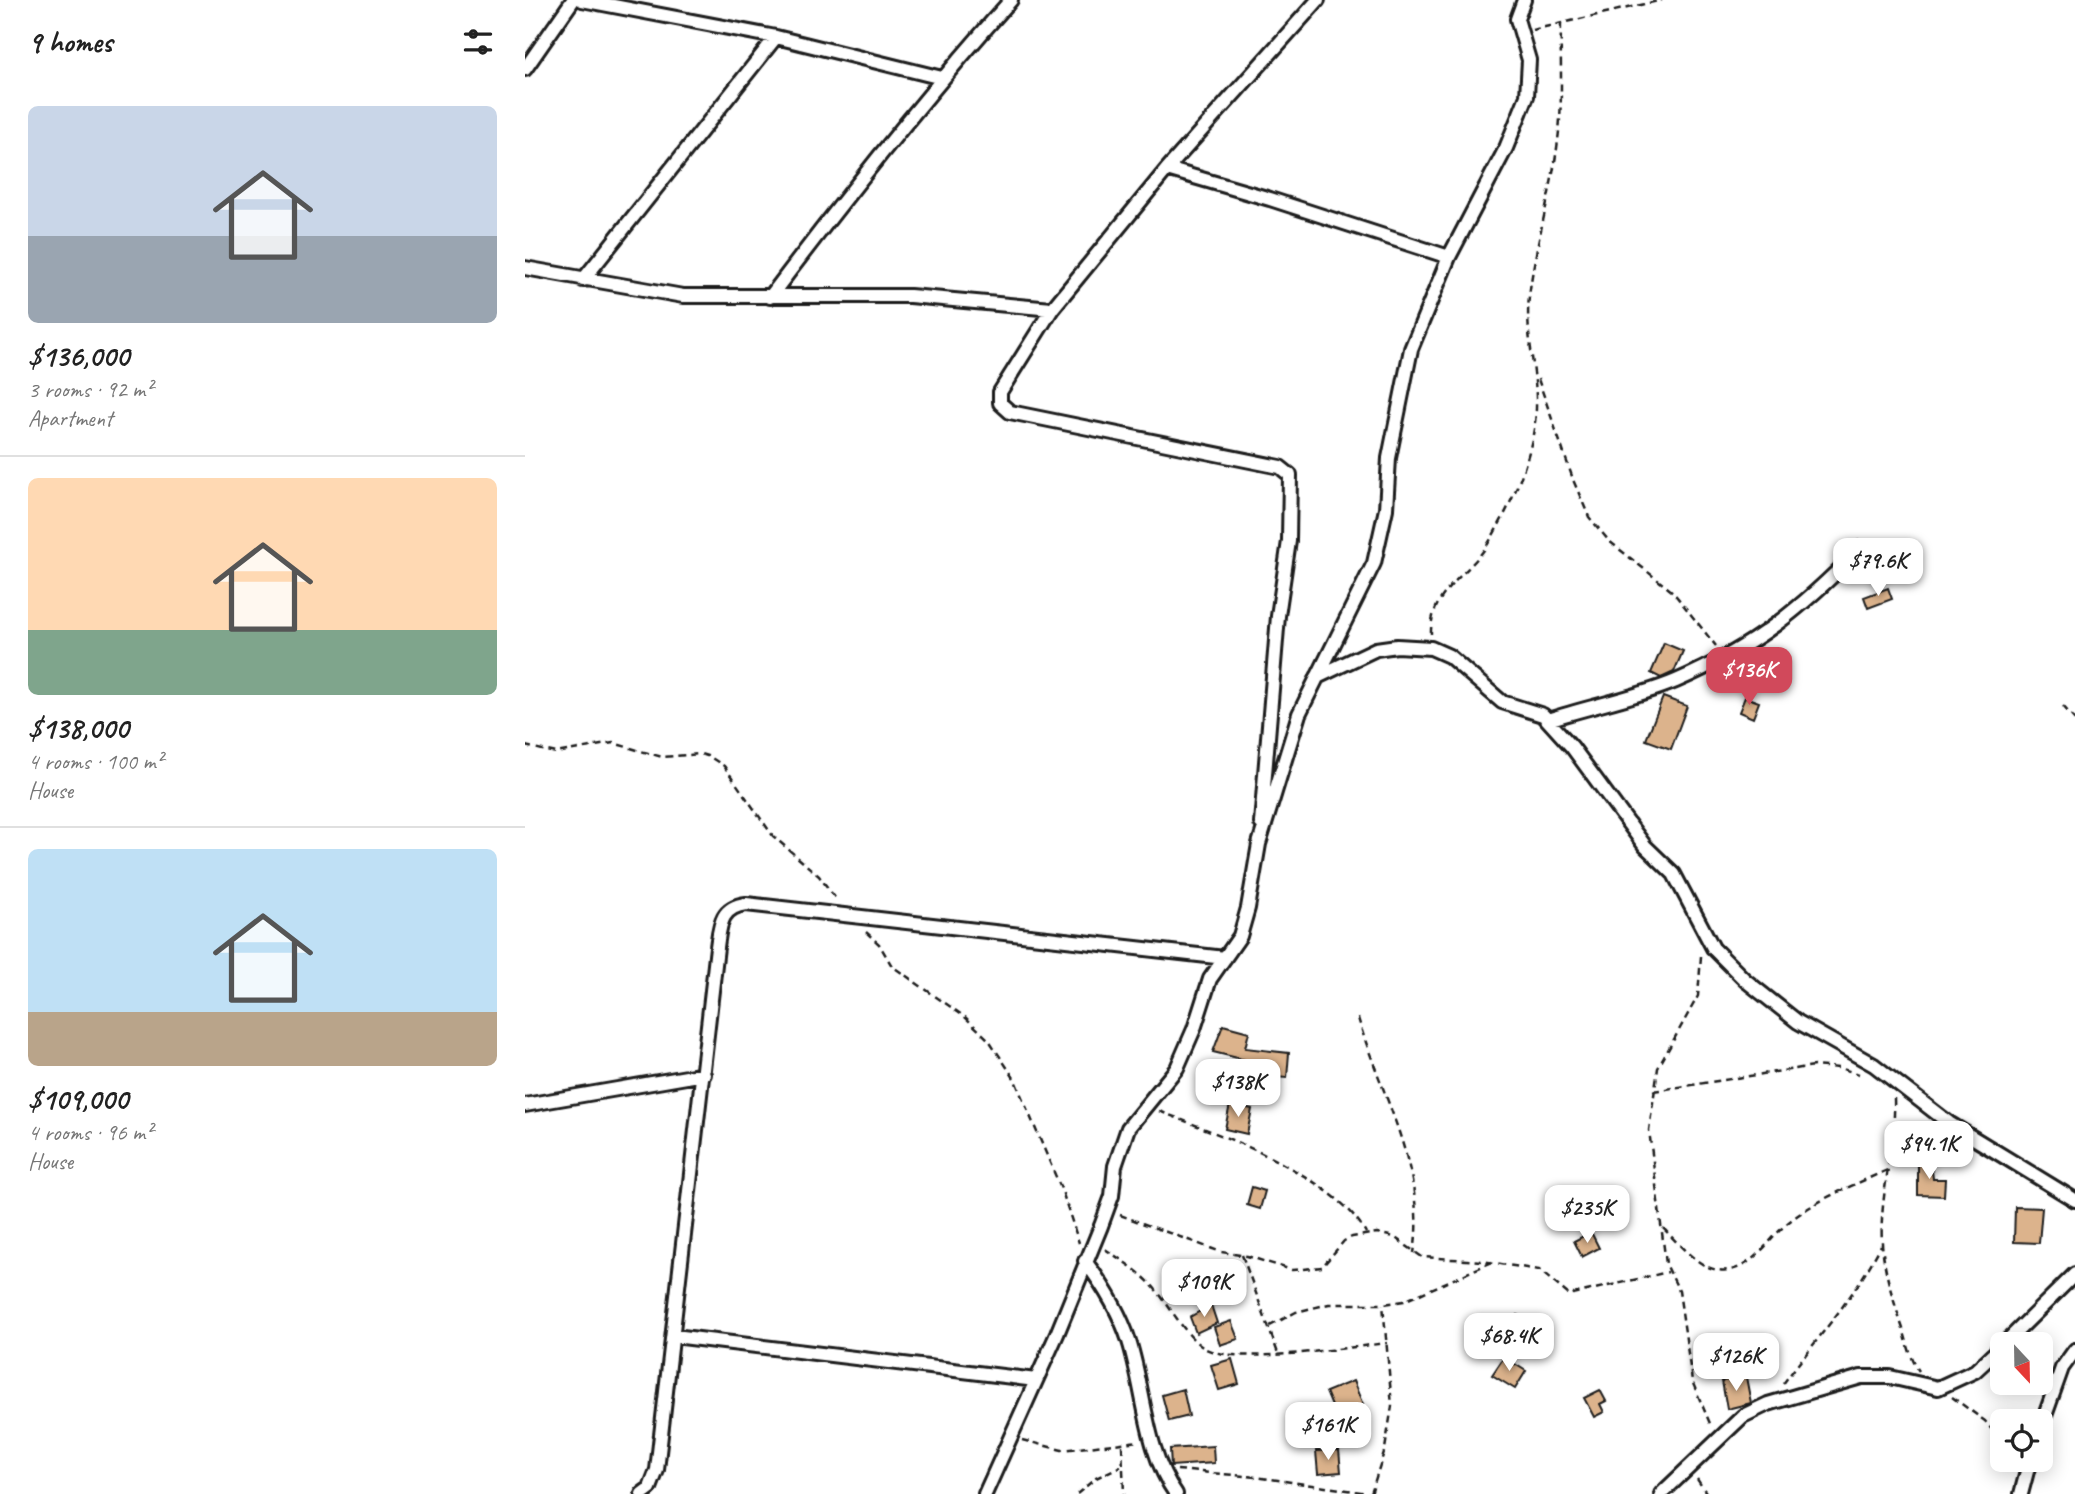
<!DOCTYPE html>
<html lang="en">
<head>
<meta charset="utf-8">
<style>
  body { margin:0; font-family:Caveat,sans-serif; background:#f6f6f6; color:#222; height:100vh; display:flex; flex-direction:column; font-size:26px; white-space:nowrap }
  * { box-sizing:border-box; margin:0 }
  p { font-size:23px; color:#767676 }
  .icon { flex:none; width:38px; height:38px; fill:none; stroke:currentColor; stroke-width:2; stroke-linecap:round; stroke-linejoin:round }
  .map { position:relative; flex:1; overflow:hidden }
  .details { display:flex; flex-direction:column; background:#fff; width:525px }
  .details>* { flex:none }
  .needle { width:46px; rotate:158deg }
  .fabs { position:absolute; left:1465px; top:1332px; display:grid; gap:14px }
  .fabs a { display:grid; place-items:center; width:63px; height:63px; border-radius:10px; background:#fff; box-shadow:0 4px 18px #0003; font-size:35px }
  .price { position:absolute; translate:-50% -60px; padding:0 16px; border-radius:14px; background:#fff; color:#222; font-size:23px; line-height:46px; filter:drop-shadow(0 2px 4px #0008) }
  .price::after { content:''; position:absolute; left:50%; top:42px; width:21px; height:16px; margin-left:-10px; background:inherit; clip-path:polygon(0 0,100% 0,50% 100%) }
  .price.selected { background:#d1495b; color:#fff }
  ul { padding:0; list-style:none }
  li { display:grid; align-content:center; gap:14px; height:371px; padding:0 28px }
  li+li { border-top:2px solid #e0e0e0 }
  li span { display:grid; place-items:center; height:217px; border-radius:10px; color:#555 }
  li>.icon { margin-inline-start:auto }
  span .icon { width:126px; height:126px; fill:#fffc; stroke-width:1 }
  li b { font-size:30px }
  h2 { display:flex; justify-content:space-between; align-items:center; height:84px; padding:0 28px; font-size:30px }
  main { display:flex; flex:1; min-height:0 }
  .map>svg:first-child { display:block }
</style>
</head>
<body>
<main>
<section class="details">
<h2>9 homes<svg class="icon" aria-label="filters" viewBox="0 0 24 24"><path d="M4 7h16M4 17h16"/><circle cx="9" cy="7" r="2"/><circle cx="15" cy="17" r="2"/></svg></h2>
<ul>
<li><span style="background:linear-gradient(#c9d6e8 60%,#9aa5b1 0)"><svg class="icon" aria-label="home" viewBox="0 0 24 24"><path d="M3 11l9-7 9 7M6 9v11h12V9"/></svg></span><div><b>$136,000</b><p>3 rooms · 92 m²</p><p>Apartment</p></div></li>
<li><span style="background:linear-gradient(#ffd9b3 70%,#7fa58c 0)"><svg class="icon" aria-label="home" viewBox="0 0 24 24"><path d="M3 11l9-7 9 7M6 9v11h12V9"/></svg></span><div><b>$138,000</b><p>4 rooms · 100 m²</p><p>House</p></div></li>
<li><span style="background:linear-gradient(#bfe0f5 75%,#b9a48a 0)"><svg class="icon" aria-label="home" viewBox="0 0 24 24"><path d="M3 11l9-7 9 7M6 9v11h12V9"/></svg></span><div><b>$109,000</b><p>4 rooms · 96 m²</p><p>House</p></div></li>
</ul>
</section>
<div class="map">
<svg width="1550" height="1494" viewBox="0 0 1550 1494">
  <rect width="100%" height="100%" fill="#fff"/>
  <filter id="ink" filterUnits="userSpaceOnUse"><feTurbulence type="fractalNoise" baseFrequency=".0143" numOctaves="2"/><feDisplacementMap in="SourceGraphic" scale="14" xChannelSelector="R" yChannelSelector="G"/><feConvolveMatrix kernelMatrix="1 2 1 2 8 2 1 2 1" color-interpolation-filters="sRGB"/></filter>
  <g filter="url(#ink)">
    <path fill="#dcb38c" stroke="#1c1c1c" stroke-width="2" d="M 1363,588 L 1367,599 L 1343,608 L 1339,597 Z
      M 1139,643 L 1158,651 L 1149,672 L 1136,678 L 1126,673 Z
      M 1138,697 L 1162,706 L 1146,749 L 1121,740 Z
      M 1220,697 L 1234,702 L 1228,718 L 1214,712 Z
      M 698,1025 L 724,1032 L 720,1048 L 764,1053 L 762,1078 L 736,1076 L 737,1064 L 688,1052 Z
      M 705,1104 L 727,1109 L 722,1134 L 700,1129 Z
      M 1406,1161 L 1408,1179 L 1420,1179 L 1419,1196 L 1393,1195 L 1393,1163 Z
      M 727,1187 L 740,1191 L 735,1209 L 722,1205 Z
      M 1490,1207 L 1517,1208 L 1514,1243 L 1489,1242 Z
      M 1066,1232 L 1074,1248 L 1057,1257 L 1049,1241 Z
      M 686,1305 L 692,1323 L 671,1333 L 665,1317 Z
      M 993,1315 L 1012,1325 L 1006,1337 L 986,1326 Z
      M 706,1321 L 713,1339 L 695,1345 L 689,1327 Z
      M 979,1357 L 1001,1371 L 990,1389 L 967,1375 Z
      M 707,1359 L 714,1384 L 694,1390 L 686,1365 Z
      M 1221,1377 L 1226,1403 L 1202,1409 L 1197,1381 Z
      M 828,1381 L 838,1405 L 811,1416 L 801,1392 Z
      M 658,1389 L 664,1416 L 644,1421 L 637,1395 Z
      M 1075,1390 L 1081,1401 L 1075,1404 L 1079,1412 L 1069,1417 L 1059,1398 Z
      M 688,1446 L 689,1463 L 646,1466 L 645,1449 Z
      M 814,1450 L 816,1472 L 793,1474 L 791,1451 Z"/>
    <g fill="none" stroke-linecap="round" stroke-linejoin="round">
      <g stroke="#1c1c1c" stroke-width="18">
        <path id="minor" d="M 57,0 L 251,37 L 417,78
          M 0,69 L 48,0
          M 642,169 L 745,199 L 924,257
          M 0,268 L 158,296 L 385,296 L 527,309
          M 58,280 L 251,37
          M 245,297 C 322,195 401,95 486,0
          M 792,677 L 851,649 L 872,646 L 906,648 L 924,656 L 977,702 L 1018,715 L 1047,747 L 1120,846 L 1149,874 L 1188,948 L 1220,980 L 1273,1022 L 1349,1065 L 1424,1123 L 1550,1200
          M 1023,720 C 1065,706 1111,698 1151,681 C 1230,647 1277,608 1336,548
          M 736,823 L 753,616 L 764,541 L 765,475 L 755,467 L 485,412 L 475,403 L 475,392 L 527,309 L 642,169 L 793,0
          M 0,1105 L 179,1074
          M 560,1261 C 578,1285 595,1313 604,1341 C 620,1391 620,1451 651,1494
          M 149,1336 L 511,1380
          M 1479,1344 L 1550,1274
          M 1516,1427 L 1537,1368 L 1550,1350
          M 117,1494 L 125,1488 L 132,1470 L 192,947 C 195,926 195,907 221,904 L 700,958
          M 460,1494 L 532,1334 L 576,1226 L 587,1196 L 590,1166 L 603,1128 L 652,1068 L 669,1029 L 685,979 L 715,936 L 723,908 L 734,844 L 774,714 L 849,563 L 861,509 L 864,458 L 886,349 L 924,257 L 981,148 L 1002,96 L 1004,60 L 992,19 L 999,0
          M 1136,1494 L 1218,1416 L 1243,1404 L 1336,1377 L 1365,1377 L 1413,1388 L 1450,1371 L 1477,1346
          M 1496,1494 L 1505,1460"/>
      </g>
      <path stroke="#1c1c1c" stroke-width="2.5" stroke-dasharray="7 5" stroke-linecap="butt" d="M 1007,30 L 1137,0
        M 1013,379 L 1049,482 L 1064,517 L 1084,541 L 1148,592 L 1191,646
        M 906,634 C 905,592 941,577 961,547 C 983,512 1002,470 1009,429 C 1017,383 999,340 1004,297 C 1010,244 1027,193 1033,140 C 1038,101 1035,62 1036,23
        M 1538,706 L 1550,720
        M 0,746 L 31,753 L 88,743 L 137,757 L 176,754 L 185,757 L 199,766 L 248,836 L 294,876 L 311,899
        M 341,932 L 354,944 L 367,966 L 440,1017 L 464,1040 L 489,1078 L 537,1191 L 554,1243
        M 1176,956 L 1173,996 L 1133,1068 L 1124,1130 L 1141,1264 L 1154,1291 L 1167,1381 L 1186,1426
        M 833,1018 C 856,1095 902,1171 889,1253
        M 1128,1091 L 1289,1066 L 1314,1068 L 1334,1074
        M 1369,1098 C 1371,1147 1354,1195 1357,1243 C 1359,1272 1368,1299 1377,1326 C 1383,1343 1384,1356 1394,1371
        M 634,1111 C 693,1134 810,1175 841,1233
        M 595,1215 L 696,1252 L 722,1256 L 767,1270 L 797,1267 L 819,1241 L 827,1237 L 852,1233 L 869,1237 L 897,1257 L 957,1261 L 1014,1270 L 1044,1295 L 1143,1272
        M 1138,1228 C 1152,1242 1172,1267 1193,1270 C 1226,1275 1244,1237 1265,1221 C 1294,1198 1331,1184 1365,1169
        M 580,1249 C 598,1261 617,1273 631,1290 C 645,1306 661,1337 679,1348 C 709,1366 824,1347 862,1343
        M 717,1255 L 754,1356
        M 745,1326 L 771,1312 L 804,1304 L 858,1304 L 879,1301 L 967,1262
        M 1258,1384 C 1292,1338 1330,1297 1356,1245
        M 1427,1397 L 1460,1421 L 1477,1442
        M 497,1440 L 537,1450 L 614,1441
        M 597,1445 L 599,1494
        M 652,1470 L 731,1477 L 850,1494
        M 1172,1479 L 1182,1494
        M 846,1493 L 860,1449 L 867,1406 L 858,1304
        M 552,1494 L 571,1478 L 596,1466"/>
      <use href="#minor" stroke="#fff" stroke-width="12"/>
    </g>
  </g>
</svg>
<div class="fabs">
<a><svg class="needle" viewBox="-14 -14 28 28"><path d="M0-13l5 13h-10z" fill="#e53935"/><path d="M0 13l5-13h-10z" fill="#767676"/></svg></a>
<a><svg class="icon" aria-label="locate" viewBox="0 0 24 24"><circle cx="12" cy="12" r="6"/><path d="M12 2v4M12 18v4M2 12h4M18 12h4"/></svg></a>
</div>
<b class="price" style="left:1353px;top:598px">$79.6K</b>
<b class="price selected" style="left:1224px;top:707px">$136K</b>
<b class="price" style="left:713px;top:1119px">$138K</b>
<b class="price" style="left:1404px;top:1181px">$94.1K</b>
<b class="price" style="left:1062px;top:1245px">$235K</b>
<b class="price" style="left:679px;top:1319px">$109K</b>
<b class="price" style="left:984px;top:1373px">$68.4K</b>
<b class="price" style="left:1211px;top:1393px">$126K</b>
<b class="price" style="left:803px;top:1462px">$161K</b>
</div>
</main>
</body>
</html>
